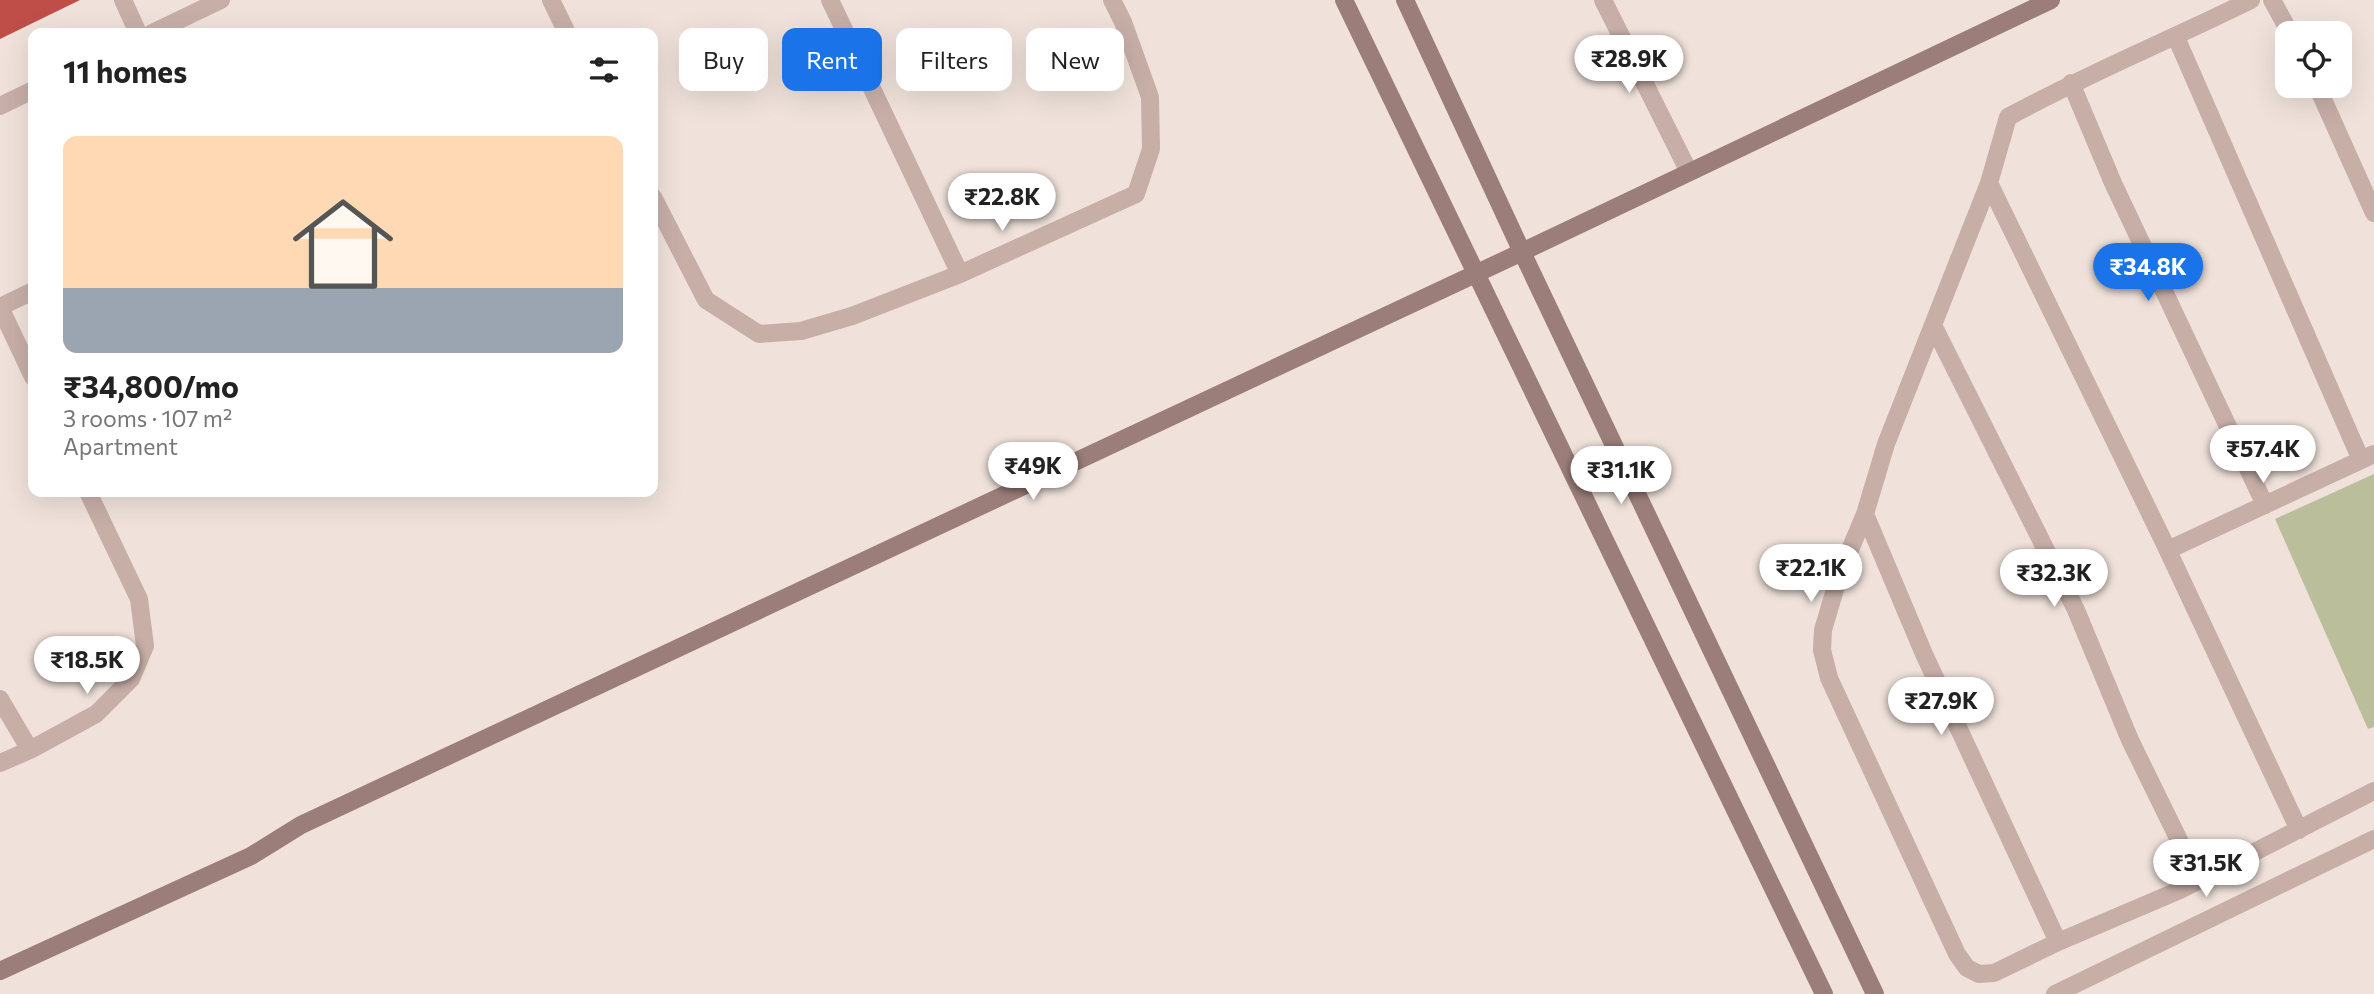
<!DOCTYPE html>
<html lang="en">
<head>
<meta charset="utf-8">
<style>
  body { margin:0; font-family:Commissioner,sans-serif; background:#f2f2f2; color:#222; height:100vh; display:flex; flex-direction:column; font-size:26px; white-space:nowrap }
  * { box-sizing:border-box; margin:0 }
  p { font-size:23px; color:#767676 }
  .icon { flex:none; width:38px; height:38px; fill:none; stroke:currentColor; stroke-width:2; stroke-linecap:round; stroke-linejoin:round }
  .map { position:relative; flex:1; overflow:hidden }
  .details { position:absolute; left:28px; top:28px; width:630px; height:469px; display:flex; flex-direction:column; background:#fff; border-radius:14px; box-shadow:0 7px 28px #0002 }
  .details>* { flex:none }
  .banner { position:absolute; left:679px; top:28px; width:665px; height:63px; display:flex; gap:14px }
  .tools { position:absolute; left:2275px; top:21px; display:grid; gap:14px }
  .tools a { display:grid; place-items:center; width:77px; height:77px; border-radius:14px; background:#fff; box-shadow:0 7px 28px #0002; font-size:35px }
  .price { position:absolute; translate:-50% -60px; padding:0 16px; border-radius:24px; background:#fff; color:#222; font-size:23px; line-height:46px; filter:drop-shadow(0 2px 4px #0008) }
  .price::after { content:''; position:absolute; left:50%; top:42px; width:21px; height:16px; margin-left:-10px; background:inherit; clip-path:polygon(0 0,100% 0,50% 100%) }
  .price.current { background:#1a73e8; color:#fff }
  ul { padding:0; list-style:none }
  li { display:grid; align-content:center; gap:14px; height:371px; padding:0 35px }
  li+li { border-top:2px solid #e0e0e0 }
  li span { display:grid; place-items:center; height:217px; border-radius:14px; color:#555 }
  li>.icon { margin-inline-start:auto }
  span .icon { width:126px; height:126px; fill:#fffc; stroke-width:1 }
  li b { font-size:30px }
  h2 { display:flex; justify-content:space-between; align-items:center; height:84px; padding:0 35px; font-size:30px }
  .pill { padding:0 24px; border-radius:14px; background:#fff; box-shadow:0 7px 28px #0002; font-size:24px; line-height:63px }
  .pill.current { background:#1a73e8; color:#fff }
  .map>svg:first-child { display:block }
</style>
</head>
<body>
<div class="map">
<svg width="2374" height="994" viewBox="0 0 2374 994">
  <rect width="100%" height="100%" fill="#f0e2db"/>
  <path fill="#babe9b" d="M 2374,474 L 2374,727 L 2368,729 L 2275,519 Z"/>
  <path fill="#bf4e49" d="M 0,0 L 80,0 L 0,39 Z"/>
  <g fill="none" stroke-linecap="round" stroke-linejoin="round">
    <path stroke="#c7afa7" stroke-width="18" d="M 123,0 L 138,33
      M 551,0 L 567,33
      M 830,0 L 960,274
      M 1603,0 L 1689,172
      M 2251,0 C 2170,40 2087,74 2008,117 L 1989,183 L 2162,538 L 2299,830
      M 2272,0 L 2290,33
      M 152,33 L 221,0
      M 2176,37 L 2361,460
      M 2071,83 L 2113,183 L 2265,505
      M 2317,86 L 2374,213
      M 0,106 L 33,90
      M 1989,183 L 1886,444 L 1865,514 L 1839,576 L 1823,630 L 1822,650 L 1829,678 L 1957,954 L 1967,968 L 1979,974 L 1994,973 L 2058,942 L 2180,890 L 2374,791
      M 653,197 L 706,300 L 759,334 L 801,331 L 852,316 L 960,274 L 1136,194 L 1151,149 L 1150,97 L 1123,22 L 1112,0
      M 0,307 L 33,377
      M 0,307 L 33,291
      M 1933,325 L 2076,610 L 2130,740 L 2199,881
      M 1865,514 L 1924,654 L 2058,942
      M 2168,550 L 2374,454
      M 0,699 L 30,750
      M 0,763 L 30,750 L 96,714 L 131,679 L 145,646 L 139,599 L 88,492
      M 2055,994 L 2374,839"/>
    <path stroke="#9b7e79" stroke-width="18" d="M 1344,0 L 1824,994
      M 1405,0 L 1522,252 L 1875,994
      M 0,971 L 251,856 L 301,825 L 1522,252 L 2051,0"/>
  </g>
</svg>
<div class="tools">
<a><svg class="icon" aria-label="locate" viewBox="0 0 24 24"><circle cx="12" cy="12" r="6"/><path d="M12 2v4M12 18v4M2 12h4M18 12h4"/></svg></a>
</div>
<b class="price" style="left:1629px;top:95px">₹28.9K</b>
<b class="price" style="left:1002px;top:233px">₹22.8K</b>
<b class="price current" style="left:2148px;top:303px">₹34.8K</b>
<b class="price" style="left:2263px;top:485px">₹57.4K</b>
<b class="price" style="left:1033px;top:502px">₹49K</b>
<b class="price" style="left:1621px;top:506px">₹31.1K</b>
<b class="price" style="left:1811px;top:604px">₹22.1K</b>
<b class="price" style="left:2054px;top:609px">₹32.3K</b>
<b class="price" style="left:87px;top:696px">₹18.5K</b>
<b class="price" style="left:1941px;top:737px">₹27.9K</b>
<b class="price" style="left:2206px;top:899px">₹31.5K</b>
<div class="banner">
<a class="pill">Buy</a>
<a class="pill current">Rent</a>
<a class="pill">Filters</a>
<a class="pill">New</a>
</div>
<section class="details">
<h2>11 homes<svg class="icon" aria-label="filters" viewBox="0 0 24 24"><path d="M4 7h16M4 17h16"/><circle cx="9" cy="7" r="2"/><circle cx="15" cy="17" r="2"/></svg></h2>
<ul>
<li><span style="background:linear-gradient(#ffd9b3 70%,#9aa5b1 0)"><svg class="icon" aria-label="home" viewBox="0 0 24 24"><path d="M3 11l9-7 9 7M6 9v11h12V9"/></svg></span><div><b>₹34,800/mo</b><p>3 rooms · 107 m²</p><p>Apartment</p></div></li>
</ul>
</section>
</div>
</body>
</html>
